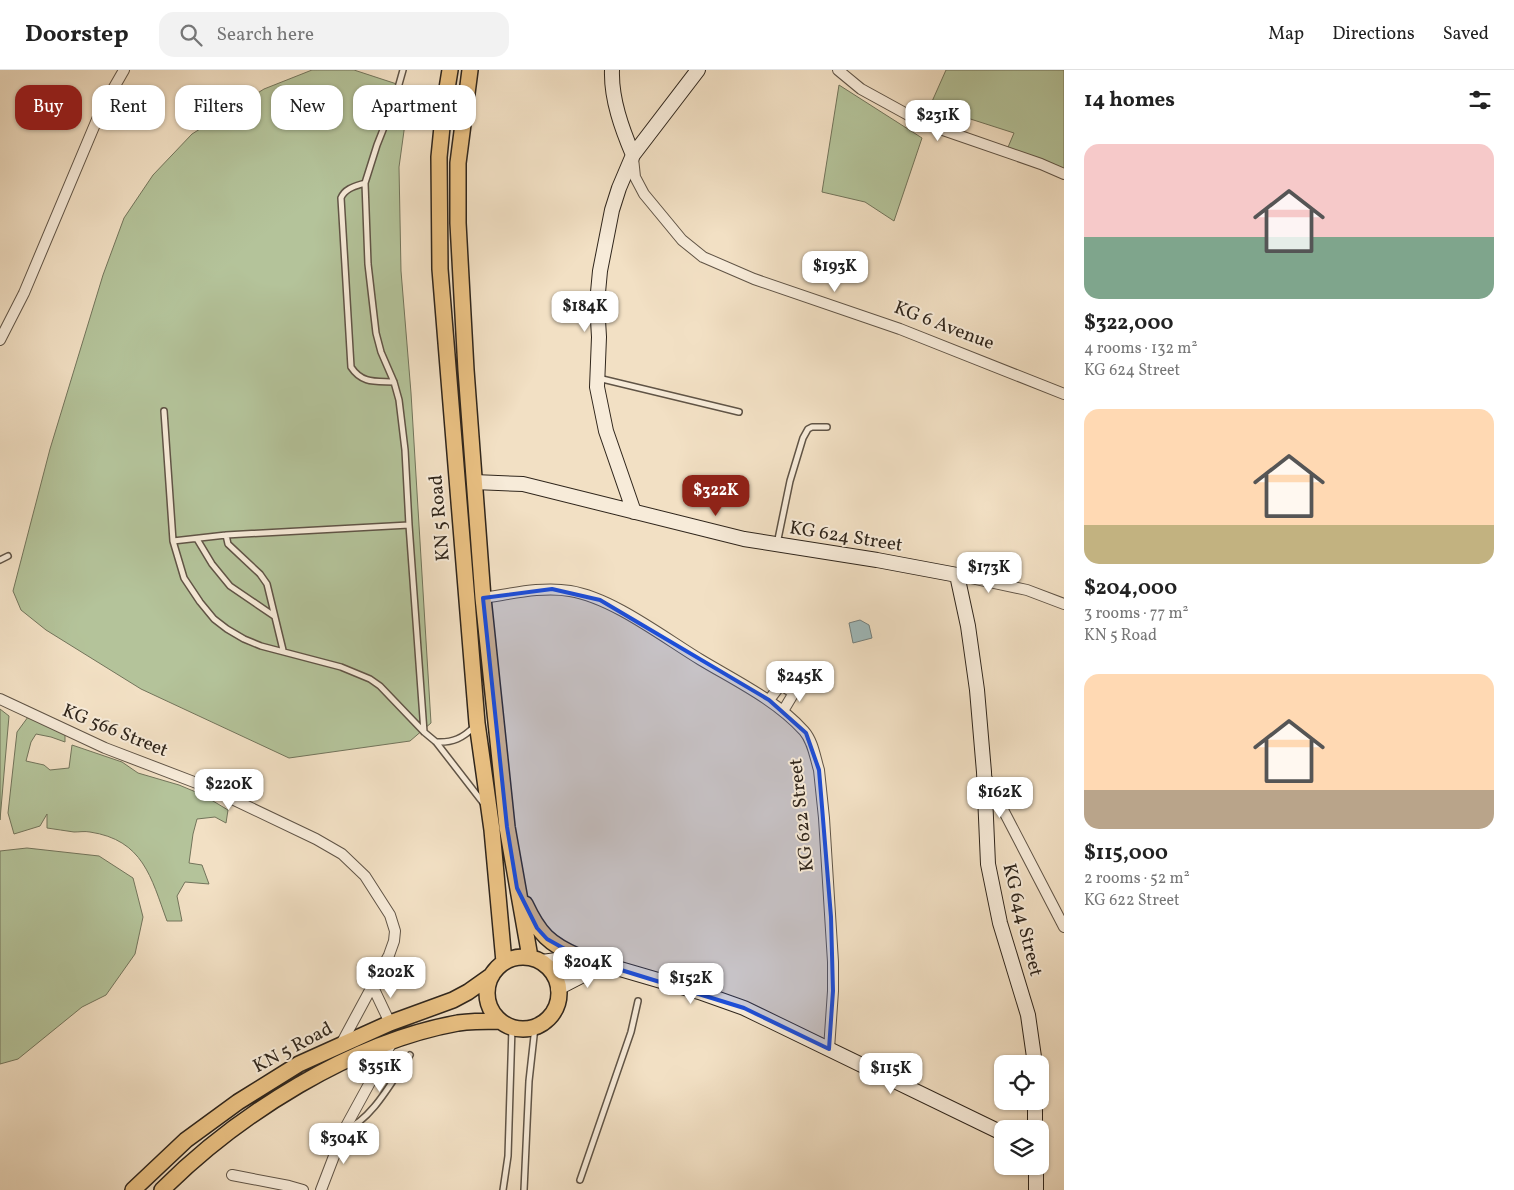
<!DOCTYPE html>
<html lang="en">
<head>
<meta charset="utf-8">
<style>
  body { margin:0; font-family:Vollkorn,serif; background:#f2f2f2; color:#222; height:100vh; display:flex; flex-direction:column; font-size:19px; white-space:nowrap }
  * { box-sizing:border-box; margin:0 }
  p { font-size:16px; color:#767676 }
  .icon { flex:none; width:28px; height:28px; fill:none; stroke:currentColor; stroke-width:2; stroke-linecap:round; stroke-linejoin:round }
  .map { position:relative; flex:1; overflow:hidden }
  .sheet { display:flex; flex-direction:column; background:#fff; width:450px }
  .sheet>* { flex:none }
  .hud { position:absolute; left:15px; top:15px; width:475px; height:45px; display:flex; gap:10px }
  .fabs { position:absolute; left:994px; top:985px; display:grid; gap:10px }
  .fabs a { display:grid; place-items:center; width:55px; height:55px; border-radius:10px; background:#fff; box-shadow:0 1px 4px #0004; font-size:25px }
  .price { position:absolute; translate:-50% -42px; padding:0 11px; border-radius:10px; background:#fff; color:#222; font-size:16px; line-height:32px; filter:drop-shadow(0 1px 2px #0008) }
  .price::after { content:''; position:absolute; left:50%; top:30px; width:15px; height:11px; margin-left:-8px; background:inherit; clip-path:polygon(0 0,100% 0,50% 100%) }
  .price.current { background:#8f2418; color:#fff }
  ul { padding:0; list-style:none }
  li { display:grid; align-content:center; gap:10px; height:265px; padding:0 20px }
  li span { display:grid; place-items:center; height:155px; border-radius:15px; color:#555 }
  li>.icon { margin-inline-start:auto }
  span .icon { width:90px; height:90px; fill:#fffc; stroke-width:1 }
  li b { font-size:21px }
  h2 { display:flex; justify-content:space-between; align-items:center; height:60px; padding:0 20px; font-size:21px }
  .pill { padding:0 18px; border-radius:15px; background:#fff; box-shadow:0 1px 4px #0004; font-size:18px; line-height:45px }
  .pill.current { background:#8f2418; color:#fff }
  header { display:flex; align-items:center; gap:30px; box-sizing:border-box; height:70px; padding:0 25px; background:#fff; border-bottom:1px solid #e0e0e0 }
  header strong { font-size:24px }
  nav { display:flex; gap:28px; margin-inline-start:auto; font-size:18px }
  .search { width:350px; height:45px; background:#f2f2f2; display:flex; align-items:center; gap:12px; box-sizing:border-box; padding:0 18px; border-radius:15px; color:#767676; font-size:19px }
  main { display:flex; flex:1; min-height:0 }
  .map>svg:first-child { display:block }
</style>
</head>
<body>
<header>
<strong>Doorstep</strong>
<div class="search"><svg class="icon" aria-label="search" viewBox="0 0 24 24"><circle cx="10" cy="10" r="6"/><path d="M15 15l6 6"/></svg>Search here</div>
<nav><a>Map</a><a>Directions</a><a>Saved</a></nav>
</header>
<main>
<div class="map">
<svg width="1064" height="1120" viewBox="0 0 1064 1120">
  <rect width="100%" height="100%" fill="#f2e0c4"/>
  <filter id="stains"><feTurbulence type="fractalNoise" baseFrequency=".004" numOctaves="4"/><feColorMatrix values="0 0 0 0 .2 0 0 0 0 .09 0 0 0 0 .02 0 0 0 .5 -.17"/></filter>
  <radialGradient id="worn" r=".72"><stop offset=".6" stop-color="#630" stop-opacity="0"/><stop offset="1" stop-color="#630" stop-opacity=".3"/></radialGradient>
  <path fill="#b4c39a" stroke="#72745b" d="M 312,0 L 354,0 L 412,19 L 407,39 L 399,97 L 401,201 L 411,323 L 431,653 L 410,671 L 289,688 L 141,619 L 46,560 L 21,540 L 13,521 L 50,379 L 103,205 L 124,148 L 153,105 L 192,64 L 264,19 Z
    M 946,0 L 1064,0 L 1064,104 L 1006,82 L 1014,63 L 930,36 Z
    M 839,15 L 922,68 L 894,151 L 865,132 L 822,122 Z
    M 0,639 L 9,646 L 0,750 Z
    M 28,647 L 65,663 L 65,672 L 51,667 L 36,664 L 31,672 L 26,691 L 44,695 L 50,700 L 69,698 L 72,675 L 122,692 L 138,703 L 179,715 L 203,725 L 228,740 L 226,753 L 215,747 L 197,749 L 193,764 L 189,793 L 202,795 L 209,814 L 185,812 L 177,826 L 182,851 L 167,851 C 151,807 143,770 90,762 C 85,761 79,762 74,762 C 65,761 56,759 47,758 L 47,744 L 40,756 L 14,764 L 8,743 L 17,662 Z
    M 27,778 L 99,786 L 133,808 L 143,847 L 135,884 L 106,925 L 82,937 L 18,989 L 0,994 L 0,781 Z"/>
  <path fill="#9fbbbd" stroke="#737f7d" d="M 860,550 L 869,555 L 872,568 L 853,573 L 849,553 Z"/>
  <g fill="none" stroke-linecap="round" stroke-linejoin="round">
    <g stroke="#605446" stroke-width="8">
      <path id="service" d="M 403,0 L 394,32 L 377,75 L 365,113 L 368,194 L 376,263 L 381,282 L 394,312 L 399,330 L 405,380 L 409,455
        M 365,113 C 356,116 345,118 341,128 L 351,297 C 362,314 376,311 394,312
        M 598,308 L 739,342
        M 164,341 L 173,471 L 184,508 L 200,532 L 214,549 L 227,559 L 244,569 L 261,576 L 341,597 L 370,609 L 380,616 L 424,662 L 436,672 L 484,734
        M 226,465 L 228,474 L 260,504 L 267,514 L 283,580
        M 197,469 L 212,494 L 230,516 L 274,546
        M 173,471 L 226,465 L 409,455 L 424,662
        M 777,474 L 790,411 L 803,368 L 808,359 L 812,357 L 827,357
        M 0,490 L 8,486
        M 436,672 C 453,673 463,668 475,656
        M 345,1060 C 373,1049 393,1009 410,985
        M 580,1110 L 631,962 L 638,931
        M 503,1120 L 508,1086 L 512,957
        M 524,1120 L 529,1011 L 535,957"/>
    </g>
    <g stroke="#605446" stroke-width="12">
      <path id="minor" d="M 838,0 L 861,19 L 912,47 L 943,60 L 1041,94 L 1064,104
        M 633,88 L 635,107 L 644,124 L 682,170 L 703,187 L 754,209 L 900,259 L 1064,324
        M 0,270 L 24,223 L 101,40 L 124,0
        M 957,505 L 1027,520 L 1064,534
        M 483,528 C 511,524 542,516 570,521 C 613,528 663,567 701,590 C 736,611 776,630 804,661 C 813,671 815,687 819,700 L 824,748 L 833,892 L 833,921 L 829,979
        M782 609a12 12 0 1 1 24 0a12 12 0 1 1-24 0Z
        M 0,629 L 105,678 L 207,717 L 316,769 L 342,784 L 365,806 L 390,845 L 395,861 L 394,871 L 389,885 L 341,974
        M 769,630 L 782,613
        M 783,641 L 795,621
        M 985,705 L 1064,857
        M 372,915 L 390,953
        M 232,1105 L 289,1116 L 303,1120
        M 321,1120 L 344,1060 L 392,972"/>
    </g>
    <g stroke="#30261c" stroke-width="16">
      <path id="secondary" d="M 612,0 C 611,29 622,59 633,85
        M 474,412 L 523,414 L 744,469 L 877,490 L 957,505 L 968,556 L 977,620 L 984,702 L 988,794 L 1000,853 L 1028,945 L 1035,994
        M 634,442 L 606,361 L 597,317 L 599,267 L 597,233 L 600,201 L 612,140 L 619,118 L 633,85 L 698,0
        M 542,892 L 579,887 L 699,922 L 744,938 L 1002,1063
        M 558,918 L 589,902 L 596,893
        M 1035,1059 L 1035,1031
        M 1036,1096 L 1036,1120"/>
    </g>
    <g stroke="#30261c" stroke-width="18">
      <path id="primary" d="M 450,0 L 444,37 L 439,87 L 440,199 L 477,653 L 492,760 L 504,892
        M 470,0 L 458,93 L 458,153 L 466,300 L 483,528 L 507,757 L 530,887
        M 525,834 C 539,864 549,874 579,887
        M487 923a36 36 0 1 1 72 0a36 36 0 1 1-72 0Z
        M 133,1120 L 186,1070 L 238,1032 L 299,994 L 390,953 L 453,930 L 468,922 L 492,905
        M 162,1120 C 238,1044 352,972 458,953 C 472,951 486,951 500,951"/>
    </g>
    <use href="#service" stroke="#f7ebd9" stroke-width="5"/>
    <use href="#minor" stroke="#f7ebd9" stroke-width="10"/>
    <use href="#secondary" stroke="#f7ebd9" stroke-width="14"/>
    <use href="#primary" stroke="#e9c082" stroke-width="15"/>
  </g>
  <path fill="#1d4ed8" fill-opacity="0.2" stroke="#1d4ed8" stroke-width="4" stroke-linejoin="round" d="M 552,519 L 600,530 L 769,630 L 806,663 L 819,700 L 831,847 L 833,921 L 829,979 L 744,938 L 579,887 L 547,869 L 537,858 L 517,818 L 507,757 L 483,528 Z"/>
  <g text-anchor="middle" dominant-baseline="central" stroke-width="4" stroke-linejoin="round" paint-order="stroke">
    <g font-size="19" fill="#30261c" stroke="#f7ebd9">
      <text transform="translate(944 256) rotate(21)">KG 6 Avenue</text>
      <text transform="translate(440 448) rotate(-95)">KN 5 Road</text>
      <text transform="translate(846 467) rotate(9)">KG 624 Street</text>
      <text transform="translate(115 661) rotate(22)">KG 566 Street</text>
      <text transform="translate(802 745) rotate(-96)">KG 622 Street</text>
      <text transform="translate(1022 850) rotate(76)">KG 644 Street</text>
      <text transform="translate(293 978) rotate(-28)">KN 5 Road</text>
    </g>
  </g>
  <rect width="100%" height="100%" filter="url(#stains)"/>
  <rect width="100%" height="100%" fill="url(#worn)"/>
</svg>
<div class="fabs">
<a><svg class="icon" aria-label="locate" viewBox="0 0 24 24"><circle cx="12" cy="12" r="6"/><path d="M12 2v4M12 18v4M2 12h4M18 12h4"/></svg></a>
<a><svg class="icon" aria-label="layers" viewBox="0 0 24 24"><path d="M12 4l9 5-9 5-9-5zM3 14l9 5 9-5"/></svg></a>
</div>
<b class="price" style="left:938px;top:72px">$231K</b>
<b class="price" style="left:835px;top:223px">$193K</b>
<b class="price" style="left:585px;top:263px">$184K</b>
<b class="price current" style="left:716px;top:447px">$322K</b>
<b class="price" style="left:989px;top:524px">$173K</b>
<b class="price" style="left:800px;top:633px">$245K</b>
<b class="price" style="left:229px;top:741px">$220K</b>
<b class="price" style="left:1000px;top:749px">$162K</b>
<b class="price" style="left:588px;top:919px">$204K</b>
<b class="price" style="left:391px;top:929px">$202K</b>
<b class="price" style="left:691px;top:935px">$152K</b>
<b class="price" style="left:380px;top:1023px">$351K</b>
<b class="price" style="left:891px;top:1025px">$115K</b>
<b class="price" style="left:344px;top:1095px">$304K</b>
<div class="hud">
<a class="pill current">Buy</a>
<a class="pill">Rent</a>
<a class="pill">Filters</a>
<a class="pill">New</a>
<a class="pill">Apartment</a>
</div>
</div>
<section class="sheet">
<h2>14 homes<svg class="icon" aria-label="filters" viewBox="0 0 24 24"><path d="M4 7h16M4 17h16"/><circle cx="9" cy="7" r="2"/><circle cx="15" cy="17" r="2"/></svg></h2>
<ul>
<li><span style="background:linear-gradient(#f6c9c9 60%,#7fa58c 0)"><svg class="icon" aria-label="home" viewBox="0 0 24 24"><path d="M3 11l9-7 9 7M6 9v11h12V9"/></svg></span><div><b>$322,000</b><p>4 rooms · 132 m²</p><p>KG 624 Street</p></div></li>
<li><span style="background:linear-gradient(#ffd9b3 75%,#c2b280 0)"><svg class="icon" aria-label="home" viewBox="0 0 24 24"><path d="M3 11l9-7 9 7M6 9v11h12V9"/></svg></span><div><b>$204,000</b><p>3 rooms · 77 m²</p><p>KN 5 Road</p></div></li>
<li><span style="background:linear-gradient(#ffd9b3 75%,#b9a48a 0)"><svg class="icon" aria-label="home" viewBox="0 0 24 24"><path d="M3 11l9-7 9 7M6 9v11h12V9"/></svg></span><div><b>$115,000</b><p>2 rooms · 52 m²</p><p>KG 622 Street</p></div></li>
</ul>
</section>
</main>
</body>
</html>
